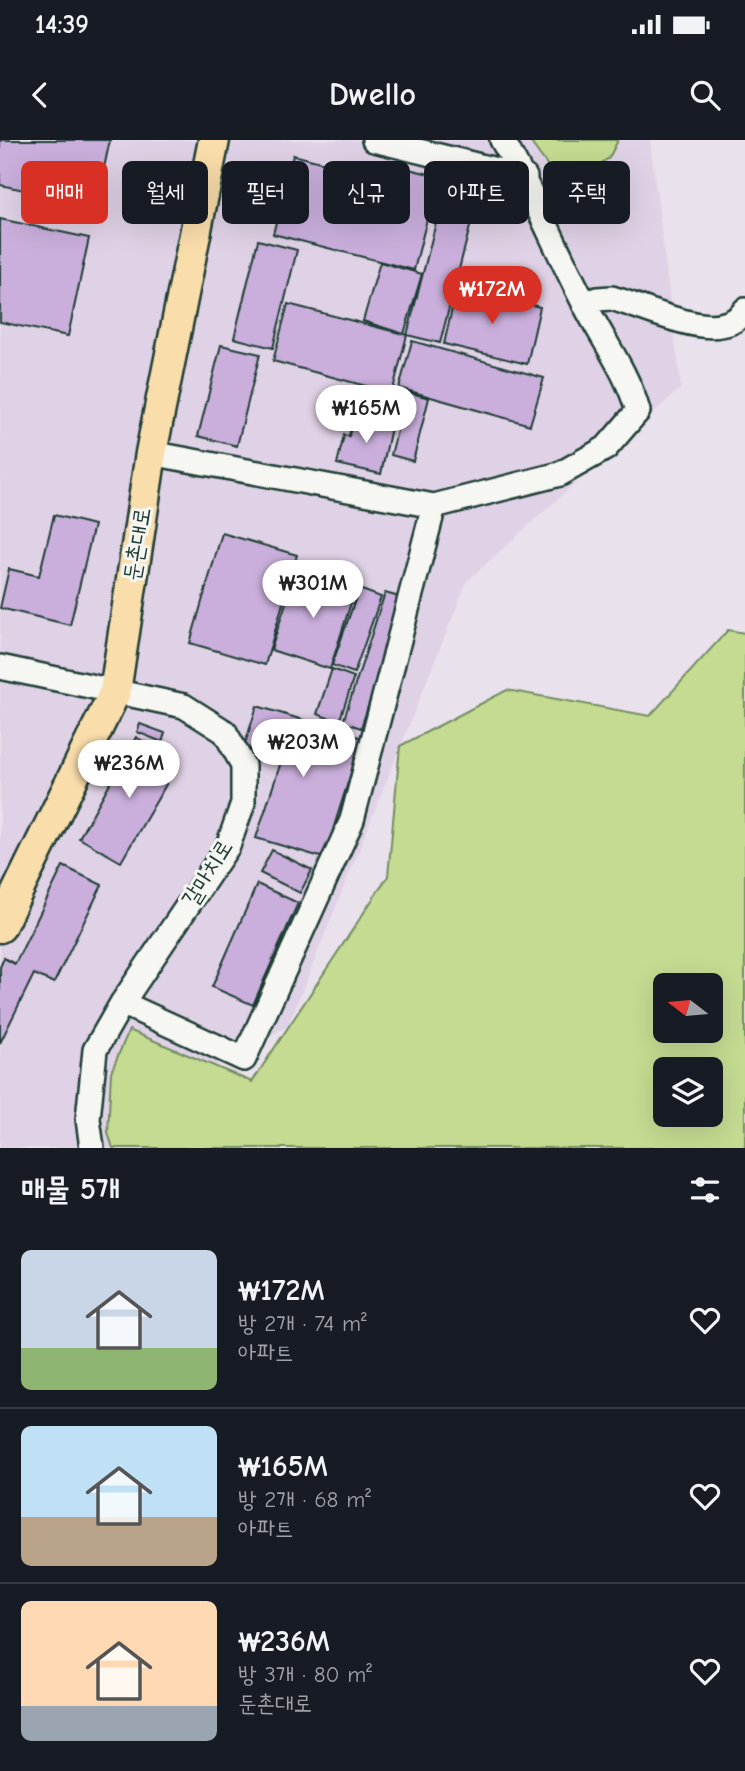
<!DOCTYPE html>
<html lang="ko">
<head>
<meta charset="utf-8">
<style>
  body { margin:0; font-family:"Comic Neue","Poor Story",sans-serif; background:#20242c; color:#f1f3f6; height:100vh; display:flex; flex-direction:column; font-size:26px; white-space:nowrap }
  * { box-sizing:border-box; margin:0 }
  p { font-size:23px; color:#9ea1a6 }
  .icon { flex:none; width:38px; height:38px; fill:none; stroke:currentColor; stroke-width:2; stroke-linecap:round; stroke-linejoin:round }
  .map { position:relative; height:1008px; overflow:hidden }
  .details { display:flex; flex-direction:column; background:#171b24; flex:1 }
  .details>* { flex:none }
  .top-card { position:absolute; left:21px; top:21px; width:704px; height:63px; display:flex; gap:14px }
  .needle { width:46px; rotate:286deg }
  .buttons { position:absolute; left:653px; top:833px; display:grid; gap:14px }
  .buttons a { display:grid; place-items:center; width:70px; height:70px; border-radius:10px; background:#171b24; box-shadow:0 7px 28px #0002; font-size:35px }
  .price { position:absolute; translate:-50% -60px; padding:0 16px; border-radius:24px; background:#fff; color:#222; font-size:23px; line-height:46px; filter:drop-shadow(0 2px 4px #0008) }
  .price::after { content:''; position:absolute; left:50%; top:42px; width:21px; height:16px; margin-left:-10px; background:inherit; clip-path:polygon(0 0,100% 0,50% 100%) }
  .price.current { background:#d93025; color:#fff }
  ul { padding:0; list-style:none }
  li { display:flex; align-items:center; gap:21px; height:175px; padding:0 21px }
  li+li { border-top:2px solid #363941 }
  li span { display:grid; place-items:center; flex:none; width:196px; height:140px; border-radius:10px; color:#555 }
  li>.icon { margin-inline-start:auto }
  span .icon { width:84px; height:84px; fill:#fffc; stroke-width:1 }
  li b { font-size:30px }
  h2 { display:flex; justify-content:space-between; align-items:center; height:84px; padding:0 21px; font-size:30px }
  .tag { padding:0 24px; border-radius:10px; background:#171b24; box-shadow:0 7px 28px #0002; font-size:24px; line-height:63px }
  .tag.current { background:#d93025; color:#fff }
  .status { display:flex; justify-content:space-between; align-items:center; height:49px; padding:0 35px; background:#171b24; direction:ltr }
  .status svg { height:19px; fill:currentColor }
  header { display:flex; justify-content:space-between; align-items:center; height:91px; padding:0 21px; background:#171b24; font-size:32px; font-weight:700 }
  .map>svg:first-child { display:block }
</style>
</head>
<body>
<div class="status"><b>14:39</b><svg viewBox="0 0 49 12"><path d="M0 12V9h3v3zM5 12V6h3v6zM10 12V3h3v9zM15 12V0h3v12zM26 1h20v11H26zM47 4h2v5h-2z"/></svg></div>
<header><svg class="icon" aria-label="back" viewBox="0 0 24 24"><path d="M15 5l-7 7 7 7"/></svg>Dwello<svg class="icon" aria-label="search" viewBox="0 0 24 24"><circle cx="10" cy="10" r="6"/><path d="M15 15l6 6"/></svg></header>
<div class="map">
<svg width="745" height="1008" viewBox="0 0 745 1008">
  <rect width="100%" height="100%" fill="#e9e1eb"/>
  <filter id="ink" filterUnits="userSpaceOnUse"><feTurbulence type="fractalNoise" baseFrequency=".0143" numOctaves="2"/><feDisplacementMap in="SourceGraphic" scale="14" xChannelSelector="R" yChannelSelector="G"/><feConvolveMatrix kernelMatrix="1 2 1 2 8 2 1 2 1" color-interpolation-filters="sRGB"/></filter>
  <g filter="url(#ink)">
    <path fill="#e0d2e6" d="M 0,0 L 650,0 L 681,248 L 467,441 L 288,886 L 146,965 L 150,1008 L 0,1008 Z"/>
    <path fill="#c4db91" stroke="#728c62" stroke-width="2" fill-rule="evenodd" d="M 529,0 L 618,0 L 609,18 L 587,32 L 548,26 Z
      M 728,490 L 745,493 L 745,1008 L 113,1008 L 108,993 L 111,932 L 129,890 L 252,942 L 388,736 L 400,606 L 507,550 L 650,576 ZM 665,845 L 710,845 L 710,891 L 665,891 ZM 665,929 L 710,929 L 710,975 L 665,975 Z"/>
    <path fill="#caafdc" stroke="#1f3d34" stroke-width="2" d="M 0,0 L 110,0 L 96,65 L 0,45 Z
      M 293,15 L 392,40 L 396,26 L 438,36 L 414,130 L 273,94 Z
      M 447,40 L 480,48 L 440,203 L 407,195 Z
      M 0,79 L 89,98 L 68,196 L 0,182 Z
      M 258,100 L 297,110 L 273,208 L 234,198 Z
      M 380,122 L 422,134 L 404,194 L 363,181 Z
      M 457,147 L 540,167 L 527,224 L 444,204 Z
      M 288,164 L 407,195 L 392,253 L 273,221 Z
      M 412,201 L 544,238 L 530,285 L 399,248 Z
      M 221,205 L 260,214 L 237,306 L 198,296 Z
      M 407,252 L 429,258 L 413,321 L 391,315 Z
      M 354,274 L 392,283 L 381,334 L 337,324 L 344,295 L 349,296 Z
      M 54,375 L 94,385 L 70,485 L 0,468 L 9,429 L 39,436 Z
      M 222,393 L 297,415 L 265,525 L 190,503 Z
      M 296,431 L 355,450 L 330,529 L 271,510 Z
      M 359,449 L 381,457 L 354,533 L 332,525 Z
      M 385,453 L 403,458 L 361,588 L 343,582 Z
      M 332,529 L 354,537 L 339,582 L 317,574 Z
      M 257,566 L 362,598 L 324,718 L 256,698 L 282,619 L 244,607 Z
      M 140,584 L 165,593 L 162,602 L 137,592 Z
      M 136,597 L 179,622 L 121,722 L 79,698 Z
      M 272,710 L 312,730 L 300,753 L 260,733 Z
      M 63,726 L 102,745 L 54,843 L 34,834 L 0,903 L 0,827 L 4,818 L 15,824 Z
      M 257,744 L 298,763 L 253,865 L 212,847 Z"/>
    <g fill="none" stroke-linecap="round" stroke-linejoin="round">
      <g stroke="#1f3d34" stroke-width="28">
        <path id="minor" d="M 374,0 L 525,37
          M 584,164 L 597,159 L 611,158 C 645,166 721,208 745,170
          M 151,313 L 434,366 L 560,334 L 606,308 L 638,271 C 627,232 603,200 585,165 C 556,110 534,53 502,0
          M 0,527 L 184,566 L 225,592 L 243,625 L 243,663 L 228,706 L 122,863 L 95,910 L 88,979 L 92,1008
          M 122,863 L 244,919 L 352,680 L 434,366"/>
      </g>
      <g stroke="#1f3d34" stroke-width="35">
        <path id="major" d="M 0,787 L 115,552 L 151,313 L 214,0"/>
      </g>
      <use href="#minor" stroke="#f6f6f2" stroke-width="23"/>
      <use href="#major" stroke="#f9ddab" stroke-width="30"/>
    </g>
  </g>
  <g text-anchor="middle" dominant-baseline="central" stroke-width="6" stroke-linejoin="round" paint-order="stroke">
    <g font-size="23" fill="#1f3d34" stroke="#f6f6f2">
      <text transform="translate(137 404) rotate(-81)">둔촌대로</text>
      <text transform="translate(207 733) rotate(-58)">갈마치로</text>
    </g>
  </g>
</svg>
<div class="buttons">
<a><svg class="needle" viewBox="-14 -14 28 28"><path d="M0-13l5 13h-10z" fill="#e53935"/><path d="M0 13l5-13h-10z" fill="#9ea1a6"/></svg></a>
<a><svg class="icon" aria-label="layers" viewBox="0 0 24 24"><path d="M12 4l9 5-9 5-9-5zM3 14l9 5 9-5"/></svg></a>
</div>
<b class="price current" style="left:492px;top:186px">₩172M</b>
<b class="price" style="left:366px;top:305px">₩165M</b>
<b class="price" style="left:313px;top:480px">₩301M</b>
<b class="price" style="left:303px;top:639px">₩203M</b>
<b class="price" style="left:129px;top:660px">₩236M</b>
<div class="top-card">
<a class="tag current">매매</a>
<a class="tag">월세</a>
<a class="tag">필터</a>
<a class="tag">신규</a>
<a class="tag">아파트</a>
<a class="tag">주택</a>
</div>
</div>
<section class="details">
<h2>매물 5개<svg class="icon" aria-label="filters" viewBox="0 0 24 24"><path d="M4 7h16M4 17h16"/><circle cx="9" cy="7" r="2"/><circle cx="15" cy="17" r="2"/></svg></h2>
<ul>
<li><span style="background:linear-gradient(#c9d6e8 70%,#8fb573 0)"><svg class="icon" aria-label="home" viewBox="0 0 24 24"><path d="M3 11l9-7 9 7M6 9v11h12V9"/></svg></span><div><b>₩172M</b><p>방 2개 · 74 m²</p><p>아파트</p></div><svg class="icon" aria-label="heart" viewBox="0 0 24 24"><path d="M12 20l-8-8c-3-5 5-10 8-4 3-6 11-1 8 4z"/></svg></li>
<li><span style="background:linear-gradient(#bfe0f5 65%,#b9a48a 0)"><svg class="icon" aria-label="home" viewBox="0 0 24 24"><path d="M3 11l9-7 9 7M6 9v11h12V9"/></svg></span><div><b>₩165M</b><p>방 2개 · 68 m²</p><p>아파트</p></div><svg class="icon" aria-label="heart" viewBox="0 0 24 24"><path d="M12 20l-8-8c-3-5 5-10 8-4 3-6 11-1 8 4z"/></svg></li>
<li><span style="background:linear-gradient(#ffd9b3 75%,#9aa5b1 0)"><svg class="icon" aria-label="home" viewBox="0 0 24 24"><path d="M3 11l9-7 9 7M6 9v11h12V9"/></svg></span><div><b>₩236M</b><p>방 3개 · 80 m²</p><p>둔촌대로</p></div><svg class="icon" aria-label="heart" viewBox="0 0 24 24"><path d="M12 20l-8-8c-3-5 5-10 8-4 3-6 11-1 8 4z"/></svg></li>
</ul>
</section>
</body>
</html>
